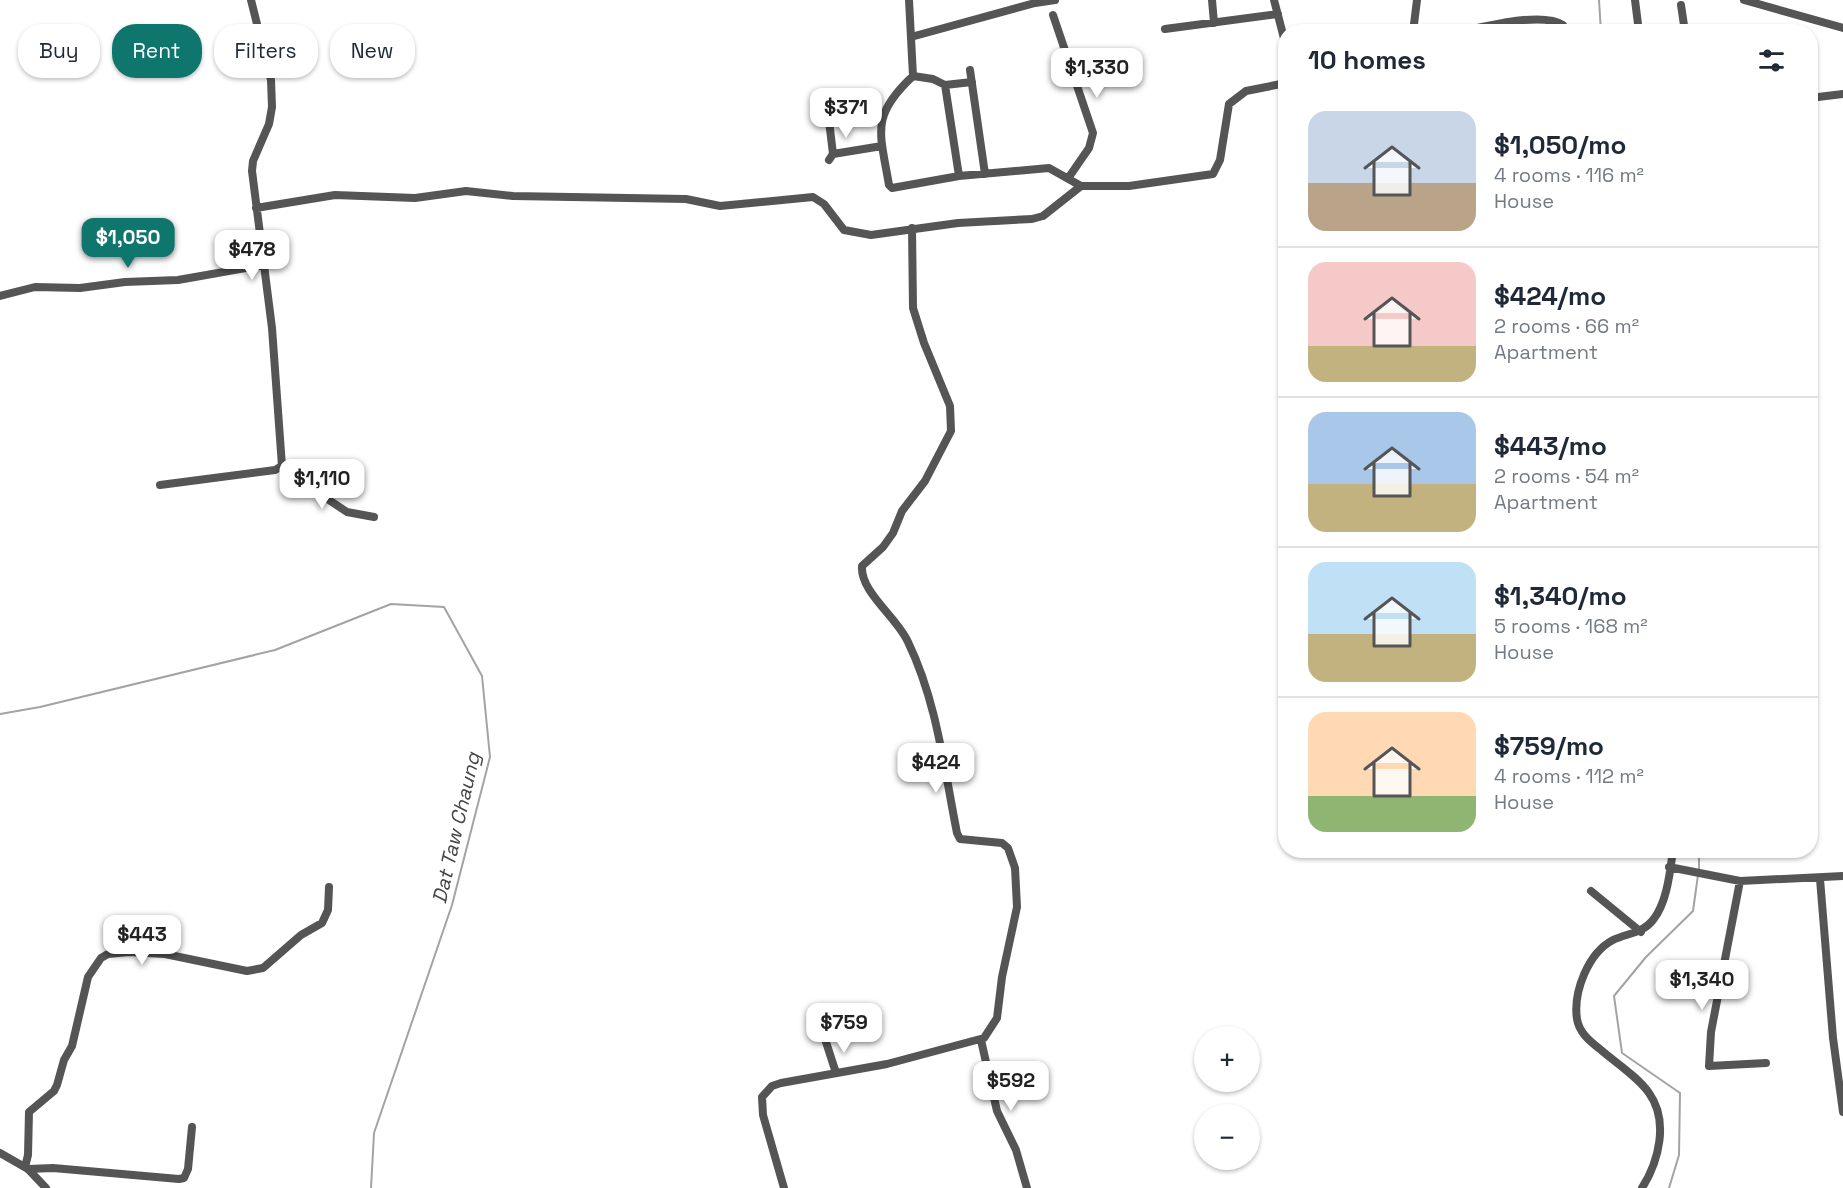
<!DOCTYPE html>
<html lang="en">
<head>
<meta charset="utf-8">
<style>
  body { margin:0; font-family:"Space Grotesk",sans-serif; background:#f2f2f3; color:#1f2937; height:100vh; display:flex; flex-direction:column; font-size:22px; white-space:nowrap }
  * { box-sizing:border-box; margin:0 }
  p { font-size:20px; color:#747a83 }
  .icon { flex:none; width:33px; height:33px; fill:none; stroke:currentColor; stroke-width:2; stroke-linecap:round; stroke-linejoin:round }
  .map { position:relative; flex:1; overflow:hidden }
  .drawer { position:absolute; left:1278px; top:24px; width:540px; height:834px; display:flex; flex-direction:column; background:#fff; border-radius:24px; box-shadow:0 2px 4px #0004 }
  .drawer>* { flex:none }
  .hud { position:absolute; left:18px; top:24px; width:570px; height:54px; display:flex; gap:12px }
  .tools { position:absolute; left:1194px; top:1026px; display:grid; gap:12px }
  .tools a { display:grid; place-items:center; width:66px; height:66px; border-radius:50%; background:#fff; box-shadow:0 2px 4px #0004; font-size:30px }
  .price { position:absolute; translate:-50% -51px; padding:0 14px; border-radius:12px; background:#fff; color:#222; font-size:20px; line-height:39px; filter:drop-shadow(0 2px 3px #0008) }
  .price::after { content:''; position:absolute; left:50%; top:36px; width:18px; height:14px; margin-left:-9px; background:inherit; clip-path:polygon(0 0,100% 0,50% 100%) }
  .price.on { background:#0f766e; color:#fff }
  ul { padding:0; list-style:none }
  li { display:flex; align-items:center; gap:18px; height:150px; padding:0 30px }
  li+li { border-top:2px solid #e0e1e3 }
  li span { display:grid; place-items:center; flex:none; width:168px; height:120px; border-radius:18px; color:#555 }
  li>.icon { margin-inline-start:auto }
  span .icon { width:72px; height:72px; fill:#fffc; stroke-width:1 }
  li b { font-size:26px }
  h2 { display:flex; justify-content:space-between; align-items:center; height:72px; padding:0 30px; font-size:26px }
  .pill { padding:0 21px; border-radius:24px; background:#fff; box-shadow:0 2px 4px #0004; font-size:21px; line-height:54px }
  .pill.on { background:#0f766e; color:#fff }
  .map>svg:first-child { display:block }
</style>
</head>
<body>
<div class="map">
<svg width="1843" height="1188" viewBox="0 0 1843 1188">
  <rect width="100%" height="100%" fill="#fff"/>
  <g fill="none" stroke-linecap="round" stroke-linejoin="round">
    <path stroke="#a3a3a3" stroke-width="2" d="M 1599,0 L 1601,32
      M 0,714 L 40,707 L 275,650 L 391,604 L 444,607 L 482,676 L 490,757 L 452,905 L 374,1133 L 371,1188
      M 1699,869 L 1699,850
      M 1669,1188 L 1679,1155 L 1680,1093 L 1622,1053 L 1614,996 L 1646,957 L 1693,911 L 1698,875"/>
    <path stroke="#555" stroke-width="8" d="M 909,0 L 913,76
      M 1212,0 L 1214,23
      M 1274,0 L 1286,46
      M 1635,0 L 1639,32
      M 1744,0 L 1843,28
      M 1681,5 L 1685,32
      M 1053,15 L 1093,133 L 1089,148 L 1069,177
      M 1165,29 L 1278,14
      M 1413,32 L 1417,0
      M 1459,32 C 1484,27 1542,11 1563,25
      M 911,37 L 1035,3 L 1055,0
      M 970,70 L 985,174
      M 945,85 L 972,82
      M 826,96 L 833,154
      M 1810,98 L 1843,94
      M 829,160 L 833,154 L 882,146
      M 959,176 L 945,85 L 933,79 L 913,76 C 870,116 880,132 889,185 L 892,188 L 959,176 L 1049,168 L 1081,186
      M 256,208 L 335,195 L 415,198 L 466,191 L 513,196 L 686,199 L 720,206 L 813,197 L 824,204 L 844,230 L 871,235 L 958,223 L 1032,219 L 1043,216 L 1081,186 L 1129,186 L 1213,174 L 1220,160 L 1229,104 L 1246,91 L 1286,83
      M 0,296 L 35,287 L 80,288 L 125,282 L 178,280 L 263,265
      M 281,468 L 347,512 L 374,517
      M 160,485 L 275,470 L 282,466 L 272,328 L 252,171 L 253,161 L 269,124 L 272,107 L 271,80 L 251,0
      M 1669,867 L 1740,881 L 1843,876
      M 1820,879 L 1833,1038 L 1843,1112
      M 1740,881 L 1711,1032 L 1709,1066 L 1766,1063
      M 1591,891 L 1641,932
      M 981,1040 L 997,1111 L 1016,1150 L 1027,1188
      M 826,1042 L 836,1073
      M 0,1153 L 28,1169 L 46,1188
      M 25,1167 L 28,1155 L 29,1112 L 54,1091 L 57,1085 L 64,1060 L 72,1046 L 88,977 L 101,958 L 108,954 L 129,952 L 165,954 L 247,971 L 263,968 L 301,935 L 322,923 L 328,910 L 329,887
      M 28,1169 L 53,1168 L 179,1179 L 184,1178 L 188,1169 L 192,1127
      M 784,1188 L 763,1115 L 762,1097 L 772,1086 L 781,1083 L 887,1064 L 984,1038 L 997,1018 L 1002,977 L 1017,907 L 1015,868 L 1008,848 L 1002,843 L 960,839 L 957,833 C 944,768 937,702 908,642 C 897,617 860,592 862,566 L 883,547 L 893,533 L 902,511 L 925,481 L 951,431 L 950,406 L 924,343 L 913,308 L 912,228
      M 1642,1188 C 1659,1161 1669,1121 1649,1093 C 1638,1077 1616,1063 1601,1050 C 1591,1042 1579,1033 1577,1019 C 1573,992 1588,953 1613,940 C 1627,933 1642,934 1653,920 C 1667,903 1670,872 1673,850"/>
  </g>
  <g text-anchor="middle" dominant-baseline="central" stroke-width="6" stroke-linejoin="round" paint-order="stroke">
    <g font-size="20" font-style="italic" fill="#444" stroke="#fff">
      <text transform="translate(456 828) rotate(-77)">Dat Taw Chaung</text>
    </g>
  </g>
</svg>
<div class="tools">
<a>+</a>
<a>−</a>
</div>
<b class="price" style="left:1097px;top:99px">$1,330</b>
<b class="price" style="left:846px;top:139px">$371</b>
<b class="price on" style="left:128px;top:269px">$1,050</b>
<b class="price" style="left:252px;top:281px">$478</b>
<b class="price" style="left:322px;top:510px">$1,110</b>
<b class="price" style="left:936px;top:794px">$424</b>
<b class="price" style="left:142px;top:966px">$443</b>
<b class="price" style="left:1702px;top:1011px">$1,340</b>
<b class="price" style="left:844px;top:1054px">$759</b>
<b class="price" style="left:1011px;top:1112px">$592</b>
<div class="hud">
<a class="pill">Buy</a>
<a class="pill on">Rent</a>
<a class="pill">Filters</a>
<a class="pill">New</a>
</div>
<section class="drawer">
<h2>10 homes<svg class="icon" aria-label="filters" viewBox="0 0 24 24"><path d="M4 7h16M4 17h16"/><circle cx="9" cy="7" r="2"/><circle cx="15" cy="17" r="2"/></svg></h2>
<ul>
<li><span style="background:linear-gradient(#c9d6e8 60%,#b9a48a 0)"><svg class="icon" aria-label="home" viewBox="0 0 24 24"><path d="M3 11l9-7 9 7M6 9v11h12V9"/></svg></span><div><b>$1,050/mo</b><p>4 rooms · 116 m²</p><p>House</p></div></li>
<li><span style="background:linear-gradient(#f6c9c9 70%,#c2b280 0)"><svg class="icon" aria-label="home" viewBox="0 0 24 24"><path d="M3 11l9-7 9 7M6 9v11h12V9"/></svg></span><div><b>$424/mo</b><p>2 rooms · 66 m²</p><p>Apartment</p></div></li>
<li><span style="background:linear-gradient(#a9c7e8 60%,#c2b280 0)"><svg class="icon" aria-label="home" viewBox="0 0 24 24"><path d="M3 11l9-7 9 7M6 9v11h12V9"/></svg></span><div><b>$443/mo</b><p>2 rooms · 54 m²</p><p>Apartment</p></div></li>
<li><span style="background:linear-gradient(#bfe0f5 60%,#c2b280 0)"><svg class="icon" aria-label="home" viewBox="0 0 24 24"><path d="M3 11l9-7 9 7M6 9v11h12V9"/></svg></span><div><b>$1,340/mo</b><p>5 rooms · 168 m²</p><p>House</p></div></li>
<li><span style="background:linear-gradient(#ffd9b3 70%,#8fb573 0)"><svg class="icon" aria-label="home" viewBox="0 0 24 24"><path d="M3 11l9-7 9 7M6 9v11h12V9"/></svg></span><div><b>$759/mo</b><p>4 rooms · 112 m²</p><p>House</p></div></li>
</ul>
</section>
</div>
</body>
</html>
